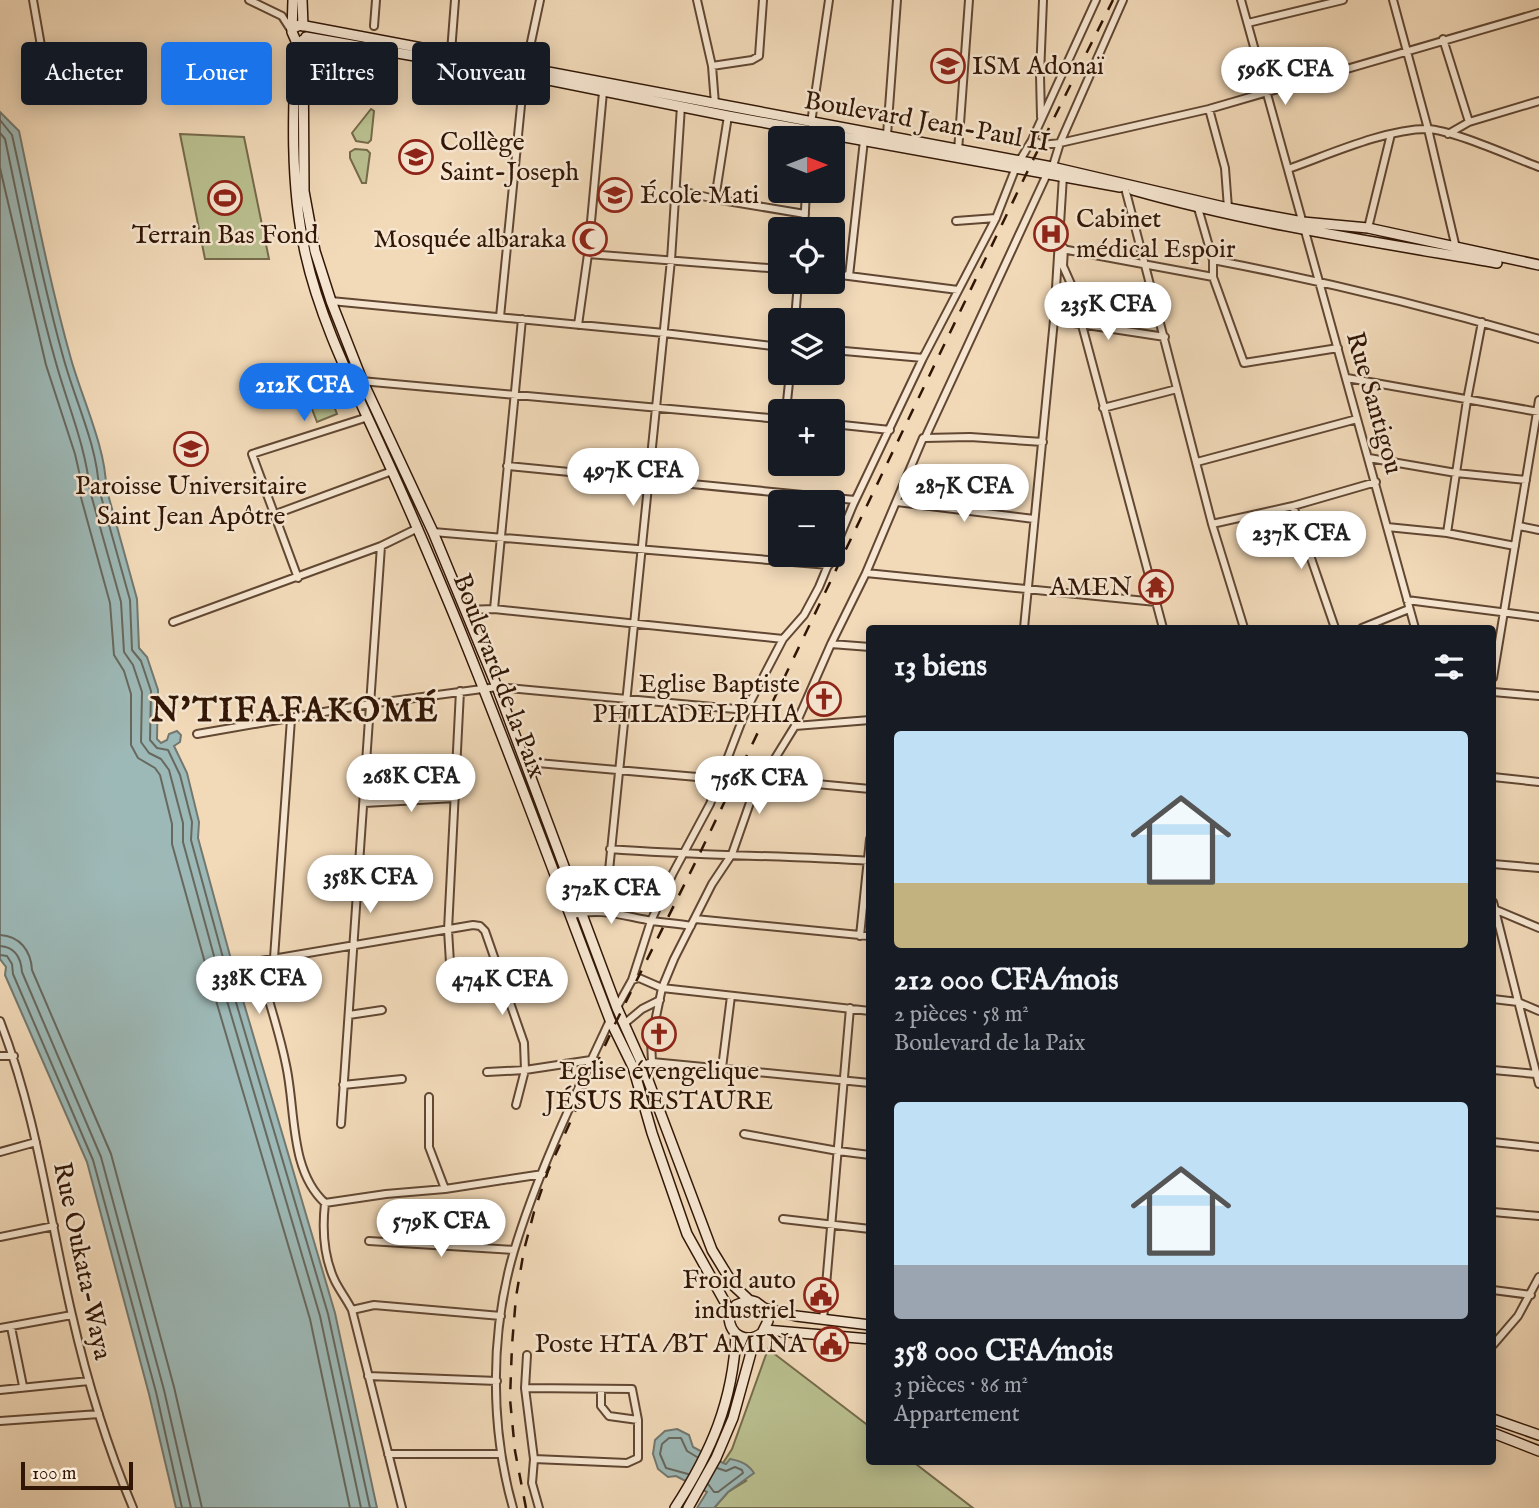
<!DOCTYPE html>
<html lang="fr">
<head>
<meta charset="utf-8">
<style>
  body { margin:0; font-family:"IM FELL English",serif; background:#242831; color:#f1f3f6; height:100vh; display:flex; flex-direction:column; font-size:26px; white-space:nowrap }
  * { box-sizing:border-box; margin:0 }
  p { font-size:23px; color:#9ea1a6 }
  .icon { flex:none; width:38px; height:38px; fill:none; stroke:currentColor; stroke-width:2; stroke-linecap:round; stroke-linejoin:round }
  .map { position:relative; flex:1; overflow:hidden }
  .side { position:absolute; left:866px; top:625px; width:630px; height:840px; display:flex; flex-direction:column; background:#171b24; border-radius:7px; box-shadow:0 4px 18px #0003 }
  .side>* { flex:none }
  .guide { position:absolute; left:21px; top:42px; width:665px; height:63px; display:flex; gap:14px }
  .needle { width:46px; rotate:90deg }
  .controls { position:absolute; left:768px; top:126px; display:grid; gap:14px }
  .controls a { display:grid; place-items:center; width:77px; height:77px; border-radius:7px; background:#171b24; box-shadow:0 4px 18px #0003; font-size:35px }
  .scale { position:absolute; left:21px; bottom:18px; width:112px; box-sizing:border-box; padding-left:7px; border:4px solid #311606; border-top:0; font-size:19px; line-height:24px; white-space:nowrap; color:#311606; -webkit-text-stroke:5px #f7e7d2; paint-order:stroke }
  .price { position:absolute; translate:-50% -60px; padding:0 16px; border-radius:24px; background:#fff; color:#222; font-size:23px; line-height:46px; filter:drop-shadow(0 2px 4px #0008) }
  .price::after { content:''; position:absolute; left:50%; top:42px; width:21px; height:16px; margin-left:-10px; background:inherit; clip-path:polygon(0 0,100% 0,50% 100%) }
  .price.current { background:#1a73e8; color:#fff }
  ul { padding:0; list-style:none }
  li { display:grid; align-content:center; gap:14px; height:371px; padding:0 28px }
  li span { display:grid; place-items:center; height:217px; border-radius:7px; color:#555 }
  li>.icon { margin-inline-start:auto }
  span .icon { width:126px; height:126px; fill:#fffc; stroke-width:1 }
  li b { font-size:30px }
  h2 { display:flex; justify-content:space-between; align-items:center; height:84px; padding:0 28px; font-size:30px }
  .chip { padding:0 24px; border-radius:7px; background:#171b24; box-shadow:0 4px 18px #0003; font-size:24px; line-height:63px }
  .chip.current { background:#1a73e8; color:#fff }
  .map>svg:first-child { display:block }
</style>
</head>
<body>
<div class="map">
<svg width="1539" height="1508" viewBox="0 0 1539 1508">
  <rect width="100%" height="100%" fill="#f2dab9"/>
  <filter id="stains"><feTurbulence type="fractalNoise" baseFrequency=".00286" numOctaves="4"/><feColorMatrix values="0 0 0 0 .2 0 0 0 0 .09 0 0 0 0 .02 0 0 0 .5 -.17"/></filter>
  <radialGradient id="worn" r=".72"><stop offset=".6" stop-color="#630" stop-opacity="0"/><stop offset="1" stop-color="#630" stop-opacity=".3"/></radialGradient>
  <path fill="#bac090" stroke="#766b4b" stroke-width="2" d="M 371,109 L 374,111 L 371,140 L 368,143 L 356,141 L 352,133 Z
    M 180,134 L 244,137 L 269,259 L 205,259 Z
    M 355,149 L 367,150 L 370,153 L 366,183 L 362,183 L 350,158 L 350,152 Z
    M 322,375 L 337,414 L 317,422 L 302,383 Z
    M 768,1349 L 870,1427 L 870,1461 L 912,1461 L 973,1508 L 714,1508 L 728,1492 L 746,1481 L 723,1463 L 732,1449 Z"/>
  <path fill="#9db9b7" stroke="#727870" stroke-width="2" d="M 0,112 L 19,131 C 35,207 50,284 71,359 C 82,398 106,449 106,487 L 137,599 L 139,648 L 147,657 L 158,690 L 157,739 L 161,743 L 167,740 L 169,734 L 177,731 L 181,735 L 180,742 L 174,746 L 187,773 L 199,822 L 198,838 L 232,963 L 335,1313 L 377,1508 L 176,1508 L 149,1394 L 87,1162 L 5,975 L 6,967 L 0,959 Z
    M 677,1429 L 689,1435 L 693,1447 L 723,1463 L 726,1464 L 730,1459 C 741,1461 748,1464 754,1473 L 728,1492 L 714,1508 L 697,1508 L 707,1492 L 676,1476 L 668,1477 L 658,1469 L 653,1454 L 655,1440 L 665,1431 Z"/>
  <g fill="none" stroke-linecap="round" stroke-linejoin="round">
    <path stroke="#67685e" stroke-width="2" d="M 0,120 L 12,135 C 29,210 43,286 64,360 C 76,403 97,445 99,489 L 130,600 L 132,650 L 141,661 L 151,691 L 150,740 L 157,748 L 168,750 L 180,775 L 192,822 L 191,840 L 225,965 L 328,1314 L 370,1508
      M 0,133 L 5,139 C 21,214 35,289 56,363 C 68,406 86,447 90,491 L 121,602 L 124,652 L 133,665 L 142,692 L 141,742 L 149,753 L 161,759 L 169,770 L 183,823 L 183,842 L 217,967 L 320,1316 L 361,1508
      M 0,168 L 46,365 L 75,454 L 80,476 L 80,494 L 110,603 L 114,655 L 124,671 L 131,694 L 131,745 L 138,758 L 155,768 L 160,775 L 172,824 L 172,844 L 207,970 L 310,1319 L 350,1508
      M 0,935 C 20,936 31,951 32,970 L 111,1154 L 174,1387 L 202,1508
      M 0,946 C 15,947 21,958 22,972 L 101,1157 L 164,1390 L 191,1508
      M 0,955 L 7,956 L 12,964 L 13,974 L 93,1160 L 156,1392 L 182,1508
      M 688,1474 L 666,1468 L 660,1454 L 662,1444 L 669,1438 L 681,1438 L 687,1451 L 697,1457
      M 708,1484 L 714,1492 L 718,1492 L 743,1473 L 742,1470 L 735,1467 L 726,1471 L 717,1468"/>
    <g stroke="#614733" stroke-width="10">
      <path id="street" d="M 33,0 L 47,80
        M 249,0 L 282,16 L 291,30
        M 697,0 L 712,66 L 715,104
        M 1241,0 L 1415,628
        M 1393,0 L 1428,129 L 1456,248
        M 1248,23 L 1343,0
        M 374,26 L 376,0
        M 1443,39 L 1469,122
        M 451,52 L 455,0
        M 712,66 L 752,60 L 759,56 L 763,0
        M 1209,109 L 1225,168 L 1228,208
        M 1041,117 L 1040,75 L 1043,0
        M 811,123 L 829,0
        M 1448,134 L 1469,122 L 1539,101
        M 887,135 L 897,0
        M 1032,140 L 1042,145 L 1060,143 L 1209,109 L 1539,13
        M 958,151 L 969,0
        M 1052,169 L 1060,143 L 1123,0
        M 1288,169 C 1328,155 1385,129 1427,129 C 1453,130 1512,157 1539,167
        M 1125,188 L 1212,524 L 1244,628
        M 677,190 L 715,199 L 805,214
        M 715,199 L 728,116
        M 1198,208 L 1213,260 L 1213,277 L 1244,363 L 1338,348
        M 956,221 L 996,218
        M 1368,228 L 1391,134
        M 804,229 L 806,191
        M 1064,248 L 1063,266 L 1071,284 L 1163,628
        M 1062,249 L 1213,277
        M 588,254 L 780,269
        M 1213,260 C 1323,281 1431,307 1539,339
        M 833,274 L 958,290
        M 849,276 L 864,140
        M 331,301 L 664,333 L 780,347
        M 500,317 L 524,75 L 540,0
        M 795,320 L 798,282
        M 1054,320 L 1165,337
        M 578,325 L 588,254 L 603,92
        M 833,350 L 923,358
        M 1347,378 L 1539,412
        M 361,381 L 780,419
        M 1103,408 L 1177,389
        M 786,411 L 790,373
        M 833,424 L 890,430
        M 925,438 L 970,437 L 1043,442
        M 1369,458 L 1456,473 L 1526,480
        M 1197,462 L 1357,419
        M 507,466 L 855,500
        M 897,502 L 1034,519
        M 1293,506 L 1335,628
        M 273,515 L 392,471
        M 1212,524 L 1293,506 L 1376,482
        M 1519,526 L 1539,530
        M 1387,527 L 1447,533 L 1515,546
        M 433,532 L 829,565
        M 1447,533 L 1467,400 L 1482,322
        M 866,573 L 1156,602
        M 298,578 L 252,454 L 368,417
        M 1407,600 L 1539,617
        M 494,609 L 522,319
        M 466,610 L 494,609 L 783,639
        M 173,622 L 381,546 L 418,528
        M 1024,628 L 1054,320 L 1063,176
        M 1362,628 L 1409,609
        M 831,644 L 870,647
        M 1493,678 L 1539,400
        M 1493,692 L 1539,696
        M 795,726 L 870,720
        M 197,734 L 370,704 L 497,687 L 746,710
        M 526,762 L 720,779
        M 1493,777 L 1539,782
        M 763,779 L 870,789
        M 364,803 L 455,798
        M 610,849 C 697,856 783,855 870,861
        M 1493,864 L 1539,868
        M 1493,902 L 1539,1084
        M 1494,909 L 1539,928
        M 605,910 L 671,260 L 681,106
        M 570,916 C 597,907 620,915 647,920 C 661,923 677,923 691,926
        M 695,919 L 870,936
        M 860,936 L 870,839
        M 274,958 L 291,719
        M 257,961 C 267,995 279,1030 286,1065 C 296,1110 289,1170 325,1203 C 322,1230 323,1256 335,1281 C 340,1291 347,1300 352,1310 L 402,1508
        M 249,963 L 473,925 L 480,926 L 485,931 L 524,1043 L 525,1070 L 516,1105
        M 451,979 L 448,930 L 460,691
        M 632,980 L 639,978 L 662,988 L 870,1011
        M 1493,999 L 1518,1002 L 1539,1011
        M 617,1007 L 632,980 L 651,921 L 673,873 L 710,804 L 746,710 L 783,639 L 804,615 L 819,587 L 853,505 L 923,358 L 996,218 L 1016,167 L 1032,140 L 1096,0
        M 349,1015 L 382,1010
        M 0,1021 C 37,1116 49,1217 72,1315 C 87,1381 107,1446 133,1508
        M 624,1024 L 642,1009 L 660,1000
        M 0,1056 L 14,1056
        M 652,1062 L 651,1041 L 662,988 L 674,959 L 712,884 L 732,854 L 753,794 L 795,726 L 831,644 L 866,573 L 923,438 L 925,438 L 1047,174
        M 639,1066 L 652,1062 L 870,1083
        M 722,1068 L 731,996
        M 1493,1070 L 1536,1074
        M 487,1072 L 525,1070 L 591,1060
        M 343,1085 L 402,1079
        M 429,1097 L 429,1147 L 445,1189
        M 341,1124 L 381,546
        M 744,1134 L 838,1151 L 870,1155
        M 1493,1142 L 1539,1147
        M 0,1152 L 36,1142
        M 325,1203 L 386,1194 L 445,1189 L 543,1174
        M 1493,1212 L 1539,1216
        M 783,1219 L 870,1229
        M 0,1237 L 54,1226
        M 369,1241 L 514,1250
        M 1493,1290 L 1531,1295
        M 352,1310 L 374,1305 L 501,1316
        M 823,1320 L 850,1008
        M 11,1327 L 23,1386
        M 0,1328 L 72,1315
        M 1493,1345 L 1518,1316 L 1539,1277
        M 527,1355 L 525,1388 L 534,1459 L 532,1483 L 539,1508
        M 368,1376 L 497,1381
        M 525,1388 L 632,1389 L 638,1420 L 638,1458 L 627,1463 L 534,1459
        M 0,1390 L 89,1381
        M 601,1390 L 601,1406 L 609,1416 L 638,1420
        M 0,1421 L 99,1414
        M 388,1454 L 500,1454
        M 513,1508 C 490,1427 490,1332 514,1251 C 537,1174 576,1093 610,1020"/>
    </g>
    <g stroke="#311606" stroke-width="12">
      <path id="secondary" d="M 293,0 L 292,32 L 296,41 C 293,111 290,183 305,252 C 320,321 353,385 382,449 C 408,505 432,562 456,620 C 510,752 559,887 610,1020 L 633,1067 L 652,1133 L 687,1234 L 731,1313
        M 302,0 L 303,26
        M 293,28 L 300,25 L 1052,167 L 1228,208 L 1303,222 L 1368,228 L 1539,265
        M 306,37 L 524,75 L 728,116 L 1120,187
        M 303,40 L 304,191 L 315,251 L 331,301 L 362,380 L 433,532 L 497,687 L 617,1008 L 642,1064 L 712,1250 L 734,1286 L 749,1300 L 756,1302 L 764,1308 L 796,1316 L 870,1325
        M 1133,190 C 1253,224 1375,242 1497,263
        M 749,1300 L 736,1305 L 729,1317 C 730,1336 747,1344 762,1333 L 768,1321 L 764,1308
        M 765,1330 L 870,1339
        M 1493,1419 L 1539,1435
        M 1493,1433 L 1539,1451
        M 675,1508 C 711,1452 733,1402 736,1334
        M 688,1508 L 716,1458 L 733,1418 L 755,1338"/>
    </g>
    <use href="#street" stroke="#f7e7d2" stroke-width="6"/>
    <use href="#secondary" stroke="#f7e7d2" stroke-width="9"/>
    <path stroke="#311606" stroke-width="2.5" stroke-dasharray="12 12" stroke-linecap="butt" d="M 526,1508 L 515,1451 L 510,1399 L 512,1345 L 516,1297 L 524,1250 L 534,1212 L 548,1171 L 613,1028 L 699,855 L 1031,164 L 1113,0"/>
  </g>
  <defs>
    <g id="university-ring" transform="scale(1.75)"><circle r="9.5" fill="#f7e7d2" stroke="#8f2418" stroke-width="1.5"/><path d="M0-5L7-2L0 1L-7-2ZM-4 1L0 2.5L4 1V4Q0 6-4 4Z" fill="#8f2418"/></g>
    <g id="school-ring" transform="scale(1.75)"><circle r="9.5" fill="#f7e7d2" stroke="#8f2418" stroke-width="1.5"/><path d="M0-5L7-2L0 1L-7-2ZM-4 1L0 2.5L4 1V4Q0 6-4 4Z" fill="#8f2418"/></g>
    <g id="stadium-ring" transform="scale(1.75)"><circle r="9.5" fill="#f7e7d2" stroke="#8f2418" stroke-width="1.5"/><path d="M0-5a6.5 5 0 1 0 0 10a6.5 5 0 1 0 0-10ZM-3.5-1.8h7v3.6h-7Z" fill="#8f2418"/></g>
    <g id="hospital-ring" transform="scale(1.75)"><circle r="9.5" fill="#f7e7d2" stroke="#8f2418" stroke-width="1.5"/><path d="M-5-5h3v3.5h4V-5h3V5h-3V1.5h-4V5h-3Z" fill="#8f2418"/></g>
    <g id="mosque-ring" transform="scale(1.75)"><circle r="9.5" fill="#f7e7d2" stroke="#8f2418" stroke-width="1.5"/><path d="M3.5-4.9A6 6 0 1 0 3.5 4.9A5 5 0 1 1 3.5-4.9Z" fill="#8f2418"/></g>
    <g id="temple-ring" transform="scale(1.75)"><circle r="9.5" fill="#f7e7d2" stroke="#8f2418" stroke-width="1.5"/><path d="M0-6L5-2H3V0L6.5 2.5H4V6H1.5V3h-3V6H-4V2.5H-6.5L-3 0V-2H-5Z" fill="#8f2418"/></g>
    <g id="church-ring" transform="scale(1.75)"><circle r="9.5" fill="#f7e7d2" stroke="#8f2418" stroke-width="1.5"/><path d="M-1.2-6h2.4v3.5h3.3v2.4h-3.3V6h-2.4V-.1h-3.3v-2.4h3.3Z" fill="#8f2418"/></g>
    <g id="civic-ring" transform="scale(1.75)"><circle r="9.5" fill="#f7e7d2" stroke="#8f2418" stroke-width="1.5"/><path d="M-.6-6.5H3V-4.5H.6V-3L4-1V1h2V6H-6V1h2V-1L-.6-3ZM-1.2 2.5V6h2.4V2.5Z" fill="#8f2418"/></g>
  </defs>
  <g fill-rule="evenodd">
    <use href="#university-ring" x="948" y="66"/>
    <use href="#school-ring" x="416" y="157"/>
    <use href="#school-ring" x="615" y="195"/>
    <use href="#stadium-ring" x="225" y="198"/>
    <use href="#hospital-ring" x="1051" y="234"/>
    <use href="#mosque-ring" x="590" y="239"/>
    <use href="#school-ring" x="191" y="449"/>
    <use href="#temple-ring" x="1156" y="587"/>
    <use href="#church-ring" x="824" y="699"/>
    <use href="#church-ring" x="659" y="1034"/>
    <use href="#civic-ring" x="821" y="1295"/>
    <use href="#civic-ring" x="831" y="1344"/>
  </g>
  <g text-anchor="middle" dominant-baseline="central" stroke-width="5" stroke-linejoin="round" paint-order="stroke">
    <g font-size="26" fill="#311606" stroke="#f7e7d2" text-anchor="end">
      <text x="972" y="66" text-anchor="start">ISM Adonaï</text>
      <text x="440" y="142" text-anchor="start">Collège<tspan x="440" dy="30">Saint-Joseph</tspan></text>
      <text x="640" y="195" text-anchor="start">École Mati</text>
      <text x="1076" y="219" text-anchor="start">Cabinet<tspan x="1076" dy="30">médical Espoir</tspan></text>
      <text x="225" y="235" text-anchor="middle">Terrain Bas Fond</text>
      <text x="566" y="239">Mosquée albaraka</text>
      <text x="191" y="486" text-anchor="middle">Paroisse Universitaire<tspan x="191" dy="30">Saint Jean Apôtre</tspan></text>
      <text x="1132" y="587">AMEN</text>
      <text x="800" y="684">Eglise Baptiste<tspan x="800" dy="30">PHILADELPHIA</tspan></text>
      <text x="659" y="1071" text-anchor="middle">Eglise évengelique<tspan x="659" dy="30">JÉSUS RESTAURE</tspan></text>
      <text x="796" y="1280">Froid auto<tspan x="796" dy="30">industriel</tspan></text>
      <text x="806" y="1344">Poste HTA /BT AMINA</text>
    </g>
    <g font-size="26" fill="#311606" stroke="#f7e7d2">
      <text transform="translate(927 122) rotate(10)">Boulevard Jean-Paul II</text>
      <text transform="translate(1374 403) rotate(74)">Rue Santigou</text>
      <text transform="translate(499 676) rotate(69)">Boulevard de la Paix</text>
      <text transform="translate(82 1261) rotate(78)">Rue Oukata-Waya</text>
    </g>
    <g font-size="33" font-weight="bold" letter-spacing="2" fill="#311606" stroke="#f7e7d2">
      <text x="295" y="712">N'TIFAFAKOMÉ</text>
    </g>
  </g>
  <rect width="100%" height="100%" filter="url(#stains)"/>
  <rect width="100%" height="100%" fill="url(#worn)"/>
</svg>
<div class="controls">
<a><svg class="needle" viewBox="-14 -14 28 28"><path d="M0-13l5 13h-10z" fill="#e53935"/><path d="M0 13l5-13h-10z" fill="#9ea1a6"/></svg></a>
<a><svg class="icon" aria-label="locate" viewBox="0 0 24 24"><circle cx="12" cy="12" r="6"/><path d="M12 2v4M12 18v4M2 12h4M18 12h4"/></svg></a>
<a><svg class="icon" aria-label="layers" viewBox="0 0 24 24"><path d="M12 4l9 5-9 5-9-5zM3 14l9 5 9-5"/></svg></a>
<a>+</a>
<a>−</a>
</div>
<div class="scale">100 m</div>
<b class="price" style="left:1285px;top:107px">596K CFA</b>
<b class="price" style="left:1108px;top:342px">235K CFA</b>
<b class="price current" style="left:304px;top:423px">212K CFA</b>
<b class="price" style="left:633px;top:508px">497K CFA</b>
<b class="price" style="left:964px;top:524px">287K CFA</b>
<b class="price" style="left:1301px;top:571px">237K CFA</b>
<b class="price" style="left:411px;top:814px">268K CFA</b>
<b class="price" style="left:759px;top:816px">756K CFA</b>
<b class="price" style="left:370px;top:915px">358K CFA</b>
<b class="price" style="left:611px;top:926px">372K CFA</b>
<b class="price" style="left:259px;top:1016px">338K CFA</b>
<b class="price" style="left:502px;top:1017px">474K CFA</b>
<b class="price" style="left:441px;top:1259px">579K CFA</b>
<div class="guide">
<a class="chip">Acheter</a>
<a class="chip current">Louer</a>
<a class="chip">Filtres</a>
<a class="chip">Nouveau</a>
</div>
<section class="side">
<h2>13 biens<svg class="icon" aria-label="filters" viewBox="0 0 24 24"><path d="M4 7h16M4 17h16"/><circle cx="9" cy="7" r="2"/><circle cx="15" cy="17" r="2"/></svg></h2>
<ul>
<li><span style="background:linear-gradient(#bfe0f5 70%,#c2b280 0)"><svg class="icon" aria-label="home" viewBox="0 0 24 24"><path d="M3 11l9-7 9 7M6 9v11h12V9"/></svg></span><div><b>212 000 CFA/mois</b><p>2 pièces · 58 m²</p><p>Boulevard de la Paix</p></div></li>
<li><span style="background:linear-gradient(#bfe0f5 75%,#9aa5b1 0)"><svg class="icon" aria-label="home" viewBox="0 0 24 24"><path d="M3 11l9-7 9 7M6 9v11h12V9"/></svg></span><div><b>358 000 CFA/mois</b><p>3 pièces · 86 m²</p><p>Appartement</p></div></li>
</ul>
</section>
</div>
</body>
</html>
